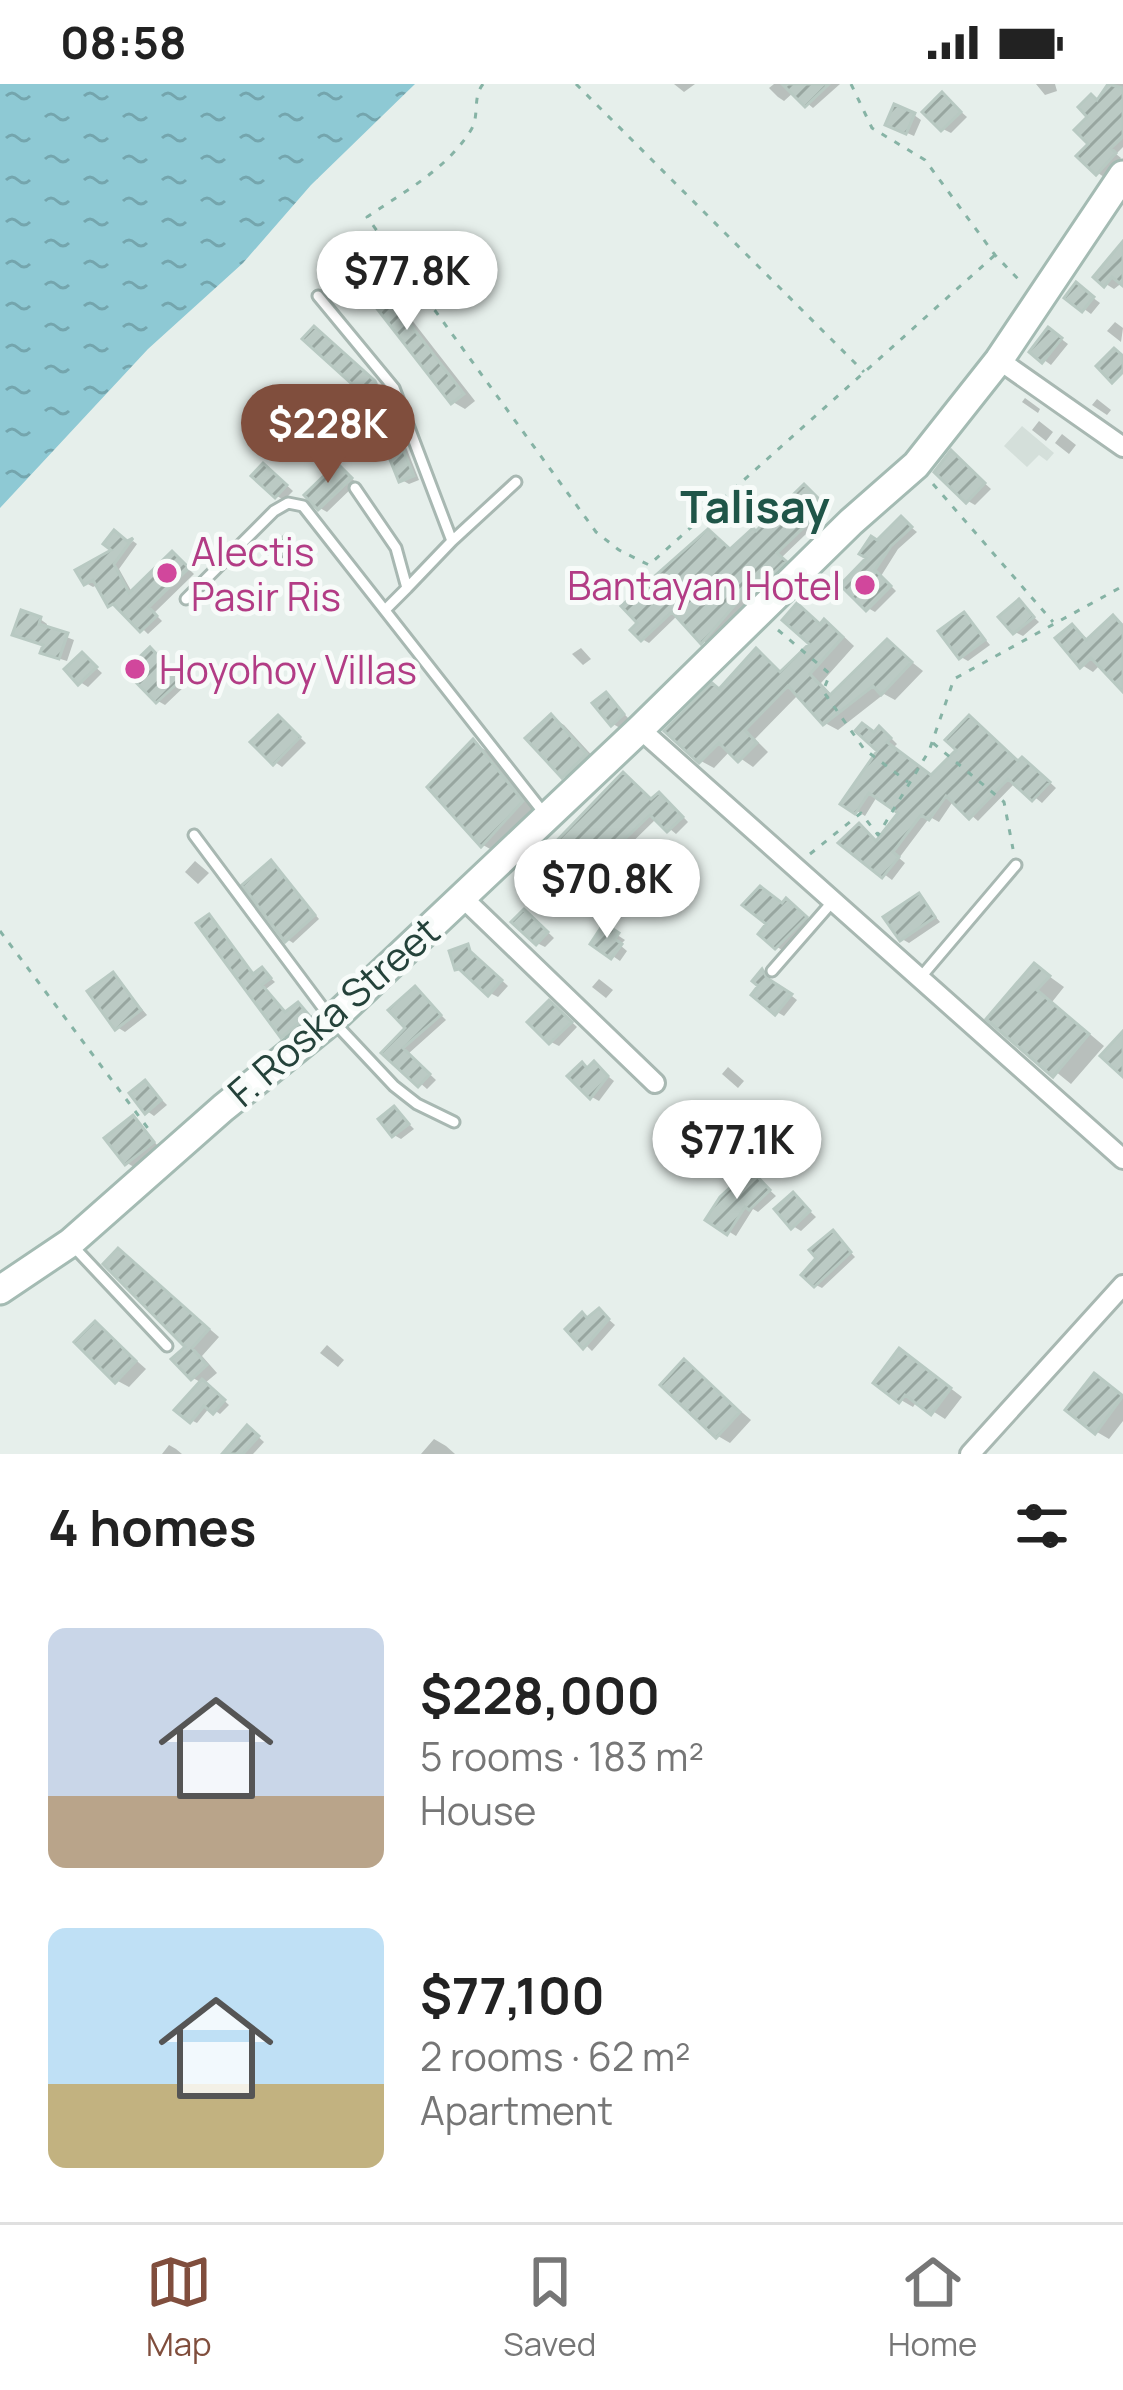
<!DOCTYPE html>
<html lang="en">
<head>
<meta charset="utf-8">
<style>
  body { margin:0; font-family:Manrope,sans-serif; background:#f2f2f2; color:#222; height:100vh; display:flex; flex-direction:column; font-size:45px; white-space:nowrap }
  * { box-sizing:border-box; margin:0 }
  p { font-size:39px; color:#767676 }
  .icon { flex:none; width:66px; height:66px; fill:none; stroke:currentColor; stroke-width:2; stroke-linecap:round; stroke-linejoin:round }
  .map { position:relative; height:1370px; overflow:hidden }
  .sheet { display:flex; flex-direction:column; background:#fff; flex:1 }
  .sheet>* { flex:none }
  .price { position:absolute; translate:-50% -102px; padding:0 27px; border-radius:42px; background:#fff; color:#222; font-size:39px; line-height:78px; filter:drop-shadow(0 3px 6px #0008) }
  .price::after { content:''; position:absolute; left:50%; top:72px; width:36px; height:27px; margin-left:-18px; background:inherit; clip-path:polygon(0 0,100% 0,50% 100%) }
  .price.on { background:#804e3d; color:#fff }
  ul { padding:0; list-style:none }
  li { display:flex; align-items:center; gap:36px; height:300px; padding:0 48px }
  li span { display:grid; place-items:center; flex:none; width:336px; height:240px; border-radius:18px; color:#555 }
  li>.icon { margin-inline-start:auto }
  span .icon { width:144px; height:144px; fill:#fffc; stroke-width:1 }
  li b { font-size:51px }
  h2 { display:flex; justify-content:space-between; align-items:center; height:144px; padding:0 48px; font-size:51px }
  .status { display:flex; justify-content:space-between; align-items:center; height:84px; padding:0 60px; background:#fff; direction:ltr }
  .status svg { height:33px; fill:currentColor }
  .tabs { display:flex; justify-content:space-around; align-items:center; height:168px; border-top:3px solid #e0e0e0; background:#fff; font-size:33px; color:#767676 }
  .tabs a { display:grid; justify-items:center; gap:6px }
  .tabs .on { color:#804e3d }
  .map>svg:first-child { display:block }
</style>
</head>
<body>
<div class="status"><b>08:58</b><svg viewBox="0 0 49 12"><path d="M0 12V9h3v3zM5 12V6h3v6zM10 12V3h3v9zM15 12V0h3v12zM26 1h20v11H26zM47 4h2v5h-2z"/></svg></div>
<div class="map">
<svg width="1123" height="1370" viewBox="0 0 1123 1370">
  <defs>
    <pattern id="water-ripples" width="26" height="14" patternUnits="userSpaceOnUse" patternTransform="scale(3)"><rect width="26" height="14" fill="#8ec9d4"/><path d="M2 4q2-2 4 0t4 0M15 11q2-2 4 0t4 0" fill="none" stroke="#74a5ad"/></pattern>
    <pattern id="building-hatch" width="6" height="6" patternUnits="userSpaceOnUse" patternTransform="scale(3)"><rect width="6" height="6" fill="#bbcac4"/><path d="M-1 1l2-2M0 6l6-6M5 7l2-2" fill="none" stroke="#98a6a0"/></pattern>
  </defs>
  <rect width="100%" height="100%" fill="#e6efeb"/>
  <path fill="#d4dfda" d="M 1022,342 L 1054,369 L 1047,377 L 1039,371 L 1027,383 L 1004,362 Z"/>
  <path fill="url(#water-ripples)" d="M 0,0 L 415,0 L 311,101 L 243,179 L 148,265 L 0,424 Z"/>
  <path fill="#0003" d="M 674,0 L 695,0 L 684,8 Z
    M 774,0 L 840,0 L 813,24 L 794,8 L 784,17 L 778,13 L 769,4 Z
    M 1036,0 L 1055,0 L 1057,7 L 1045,11 Z
    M 1112,0 L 1123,0 L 1123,63 L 1116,70 L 1121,74 L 1104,93 L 1098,89 L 1092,60 L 1099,18 Z
    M 943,12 L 967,33 L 951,49 L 943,45 Z
    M 914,31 L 921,36 L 914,52 L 896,44 Z
    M 1123,161 L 1123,198 L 1114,205 L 1106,200 Z
    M 364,183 L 376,190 L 475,317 L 465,325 L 453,318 Z
    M 1084,207 L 1100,219 L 1091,230 L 1068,213 Z
    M 1115,238 L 1123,244 L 1121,258 L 1107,247 Z
    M 322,250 L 383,305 L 419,396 L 409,400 L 402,396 L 367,310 Z
    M 1056,251 L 1068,260 L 1051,281 L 1033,268 Z
    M 1025,314 L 1040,325 L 1038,329 L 1022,318 Z
    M 1097,315 L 1111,326 L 1107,331 L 1092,321 Z
    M 1039,337 L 1053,348 L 1046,357 L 1032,346 Z
    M 1062,350 L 1076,361 L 1069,370 L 1055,359 Z
    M 952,370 L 991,405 L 975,421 L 968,417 Z
    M 338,383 L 357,399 L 327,428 L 320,424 Z
    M 271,387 L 293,407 L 284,416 L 277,412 Z
    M 811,407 L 830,427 L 781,474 L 790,482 L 766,505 L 760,502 L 709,562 L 678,531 L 649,559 L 642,555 L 731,467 Z
    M 902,436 L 917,448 L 898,465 L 881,492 L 896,507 L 875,528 L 868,524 L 871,474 L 878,459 Z
    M 286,454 L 307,473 L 295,484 L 288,480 Z
    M 133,457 L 137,460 L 119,485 L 133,510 L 173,470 L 194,490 L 154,529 L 162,537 L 148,550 L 120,523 L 110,521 L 99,500 L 93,503 L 86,499 Z
    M 1019,519 L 1039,538 L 1023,552 L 1015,548 Z
    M 797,523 L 822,541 L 837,546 L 854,562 L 821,599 L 833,612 L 888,559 L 923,587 L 895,616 L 884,610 L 838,646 L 825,639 L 799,610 L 755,655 L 768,668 L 753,683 L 730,667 L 714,684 L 701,677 L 721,608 L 757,568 L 783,589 L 813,560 Z
    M 964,531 L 990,561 L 968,577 L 961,573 Z
    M 40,535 L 47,540 L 46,545 L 74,556 L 67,577 L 51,572 L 46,561 L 16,550 Z
    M 1113,535 L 1123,540 L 1123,603 L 1101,580 L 1093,588 L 1082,581 L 1073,543 L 1090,557 Z
    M 581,564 L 591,575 L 583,581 L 572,570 Z
    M 151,567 L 186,601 L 165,621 L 158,617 Z
    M 83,572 L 102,589 L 88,603 L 80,598 Z
    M 606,611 L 630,636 L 620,644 L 613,640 Z
    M 552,634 L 564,641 L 598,678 L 576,699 L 564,692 Z
    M 285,639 L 306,659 L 282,683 L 275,678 Z
    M 875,651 L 888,651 L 897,660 L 893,664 L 932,694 L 1021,680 L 1031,681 L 1056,704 L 1042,719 L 1016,698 L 978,737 L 954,716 L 939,738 L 930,733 L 899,774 L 905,779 L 892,796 L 843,759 L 859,743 L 879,759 L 902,728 L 878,711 L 865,732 L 844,719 L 881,667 Z
    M 473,659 L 490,669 L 538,728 L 499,770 L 483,761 Z
    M 667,716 L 688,738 L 676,750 L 657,734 L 613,777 L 618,782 L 606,797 L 583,780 L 574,791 L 547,771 L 653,718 Z
    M 671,768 L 687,784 L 675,796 L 667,791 Z
    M 195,777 L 209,789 L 198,800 L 185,788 Z
    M 271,780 L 319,835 L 293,859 L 287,855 Z
    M 919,813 L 940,838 L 909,859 L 902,855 Z
    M 794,822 L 813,839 L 784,867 L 777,863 Z
    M 209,833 L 255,892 L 262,886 L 275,898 L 266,905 L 287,930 L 298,921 L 313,935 L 289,955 L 283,952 Z
    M 532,833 L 554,854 L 545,863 L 537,859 Z
    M 605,843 L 625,856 L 620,861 L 627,867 L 620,877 L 594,859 Z
    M 467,864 L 508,902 L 498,913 L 490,909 Z
    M 1035,882 L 1064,903 L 1052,918 L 1104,962 L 1071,1000 L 991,935 Z
    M 762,889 L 797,916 L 784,932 L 777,928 Z
    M 114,892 L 147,931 L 125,948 L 117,943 Z
    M 599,895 L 613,906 L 606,914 L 592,903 Z
    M 416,906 L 446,936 L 408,970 L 436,996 L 427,1005 L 386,969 L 409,944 Z
    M 557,924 L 577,943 L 559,962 L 551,958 Z
    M 594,981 L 614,997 L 599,1017 L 592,1013 Z
    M 728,983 L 744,997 L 738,1004 L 722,990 Z
    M 146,1000 L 167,1021 L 154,1032 L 147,1027 Z
    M 395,1026 L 414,1045 L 401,1055 L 394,1051 Z
    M 133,1035 L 159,1063 L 134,1083 L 127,1079 Z
    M 751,1089 L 776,1112 L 758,1128 L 753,1125 L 736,1152 L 709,1135 Z
    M 793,1111 L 816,1133 L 801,1147 L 793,1142 Z
    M 833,1150 L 855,1173 L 822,1204 L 816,1201 Z
    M 119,1167 L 219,1253 L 202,1272 L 217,1289 L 205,1299 L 229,1321 L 220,1330 L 210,1323 L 197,1339 L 191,1336 L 202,1299 L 193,1294 L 189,1263 Z
    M 599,1227 L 615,1241 L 592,1267 L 569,1245 Z
    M 95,1240 L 146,1285 L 129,1303 L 116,1296 Z
    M 327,1261 L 344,1276 L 338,1283 L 320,1269 Z
    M 912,1275 L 962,1313 L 945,1335 L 917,1317 L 913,1323 L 901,1316 Z
    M 685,1279 L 751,1336 L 730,1359 L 718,1352 Z
    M 1107,1300 L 1123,1313 L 1123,1337 L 1109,1355 L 1097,1348 Z
    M 254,1349 L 264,1358 L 253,1370 L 226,1370 Z
    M 434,1355 L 446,1362 L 455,1370 L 421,1370 Z
    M 169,1361 L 176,1365 L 182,1370 L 162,1370 Z"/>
  <path fill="url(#building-hatch)" stroke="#b8c9c2" stroke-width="3" d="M 782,0 L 829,0 L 805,23 Z
    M 1108,0 L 1123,4 L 1123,53 L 1111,64 L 1116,69 L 1096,91 L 1076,72 L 1088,60 L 1074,46 L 1087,33 L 1078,23 L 1091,10 L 1097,16 Z
    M 942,8 L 961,28 L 941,47 L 922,28 Z
    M 894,20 L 915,29 L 906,50 L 885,41 Z
    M 1123,157 L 1123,202 L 1112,193 L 1104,203 L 1093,193 Z
    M 363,179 L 464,310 L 451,320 L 350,190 Z
    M 1076,198 L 1094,213 L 1082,228 L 1064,214 Z
    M 314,242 L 375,297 L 414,392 L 399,398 L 364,311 L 302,255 Z
    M 1048,243 L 1062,254 L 1042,279 L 1029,268 Z
    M 1114,264 L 1123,272 L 1123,288 L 1112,299 L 1096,282 Z
    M 951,366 L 985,399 L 966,419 L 934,388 Z
    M 263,379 L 287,401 L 275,414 L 251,392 Z
    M 337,379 L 352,394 L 318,426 L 304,411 Z
    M 804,400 L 826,422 L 777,469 L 786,477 L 758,504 L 753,500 L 701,560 L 672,528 L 641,557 L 630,546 L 637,539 L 621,522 L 708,445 L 730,465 L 753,444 L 756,447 Z
    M 901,432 L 912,443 L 891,462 L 875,486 L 891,502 L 866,527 L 840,501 L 866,474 L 859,470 L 871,452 L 877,456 Z
    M 114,446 L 127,457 L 133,454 L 114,480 L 129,509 L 172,467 L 189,484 L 149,523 L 157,532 L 140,548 L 113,520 L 108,523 L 93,496 L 84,501 L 75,486 L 111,466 L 103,460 Z
    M 285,451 L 301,467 L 286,482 L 270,465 Z
    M 1019,515 L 1034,533 L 1013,550 L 998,533 Z
    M 797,519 L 820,540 L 824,535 L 843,553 L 810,590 L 830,611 L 887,555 L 912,578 L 881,611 L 873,602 L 823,641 L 788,602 L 745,646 L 757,659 L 738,678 L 719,659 L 699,679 L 664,647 L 712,599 L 719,605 L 756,564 L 780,588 L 809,560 L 782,536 Z
    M 21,526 L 41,533 L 39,540 L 68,549 L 59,575 L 40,569 L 43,561 L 12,551 Z
    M 964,528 L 985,556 L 959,575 L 938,547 Z
    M 1113,531 L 1123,542 L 1123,608 L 1091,574 L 1080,584 L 1055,554 L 1072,540 L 1086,556 Z
    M 150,563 L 181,596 L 156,619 L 125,587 Z
    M 82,568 L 97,583 L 78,601 L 64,585 Z
    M 606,608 L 624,630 L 611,642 L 592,619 Z
    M 551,630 L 587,670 L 562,694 L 525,654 Z
    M 278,631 L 300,653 L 273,681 L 250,658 Z
    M 969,631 L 1018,677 L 1022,673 L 1050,698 L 1032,717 L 1008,695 L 969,735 L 946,712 L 929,736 L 921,731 L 893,768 L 899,773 L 882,794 L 838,759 L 859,739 L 876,757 L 898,729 L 869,709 L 855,730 L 840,720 L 877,667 L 855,647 L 862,639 L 874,648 L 879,642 L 891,654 L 887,658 L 931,691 L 956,666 L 945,656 Z
    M 473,655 L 523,717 L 481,763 L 427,703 Z
    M 623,688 L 651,715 L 659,708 L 683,733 L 667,748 L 650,731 L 608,771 L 613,776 L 597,795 L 575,777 L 564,790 L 543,771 Z
    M 664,760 L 681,778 L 666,794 L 648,776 Z
    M 271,776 L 315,831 L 285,858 L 242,801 Z
    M 760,802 L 782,819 L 786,814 L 807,833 L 775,865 L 758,850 L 766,840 L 742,821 Z
    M 919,809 L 935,833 L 900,857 L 883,833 Z
    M 524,825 L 548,848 L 536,861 L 511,838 Z
    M 209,830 L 253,890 L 262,883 L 271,894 L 262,901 L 285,928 L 298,918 L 309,931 L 281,954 L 196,839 Z
    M 604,839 L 619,849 L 615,855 L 622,860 L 611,875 L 590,860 Z
    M 468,860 L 470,867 L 502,896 L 488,912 L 459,885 L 455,886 L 449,867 Z
    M 1034,879 L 1050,892 L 1037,906 L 1089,950 L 1053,993 L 986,935 Z
    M 762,885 L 767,894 L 792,910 L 775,931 L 751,911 L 758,902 L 752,897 Z
    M 113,888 L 141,926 L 115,946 L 87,907 Z
    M 415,902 L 441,931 L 403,964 L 430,990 L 418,1003 L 381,969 L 405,944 L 388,926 Z
    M 549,916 L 572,938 L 549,960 L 527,938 Z
    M 1123,947 L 1123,993 L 1100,972 Z
    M 594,977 L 608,992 L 590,1015 L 567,992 L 582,978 L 587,984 Z
    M 145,996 L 161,1016 L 145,1030 L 129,1009 Z
    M 394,1022 L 409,1040 L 392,1053 L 378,1035 Z
    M 133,1031 L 154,1058 L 125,1081 L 104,1054 Z
    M 750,1085 L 770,1106 L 749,1126 L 745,1123 L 727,1151 L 705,1136 L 720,1113 Z
    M 793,1108 L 810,1127 L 791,1145 L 774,1125 Z
    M 833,1146 L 851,1168 L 814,1203 L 801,1191 L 816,1174 L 809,1166 Z
    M 118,1164 L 209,1245 L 192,1264 L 207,1281 L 191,1296 L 171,1275 L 185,1263 L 103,1180 Z
    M 599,1224 L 609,1235 L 583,1265 L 565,1245 L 582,1228 L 587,1234 Z
    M 95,1237 L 136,1277 L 115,1299 L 74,1258 Z
    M 899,1264 L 951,1304 L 931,1331 L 905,1311 L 899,1319 L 873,1299 Z
    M 684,1275 L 740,1328 L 716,1354 L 660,1301 Z
    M 1094,1289 L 1123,1312 L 1095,1350 L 1065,1326 Z
    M 202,1295 L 225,1316 L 213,1330 L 204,1322 L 190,1339 L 174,1326 Z
    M 247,1341 L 259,1352 L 243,1370 L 222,1370 Z"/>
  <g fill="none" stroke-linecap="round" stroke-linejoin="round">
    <g stroke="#a8b8b2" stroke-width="15">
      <path id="service" d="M 318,212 L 394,304 L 452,457 L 407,504
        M 355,404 L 396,464 L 407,504 L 385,526
        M 452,457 L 516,398
        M 186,515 L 274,427 L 288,419 L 303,422 L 543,728
        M 194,751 L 332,936 L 394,1002 L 417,1020 L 454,1038
        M 772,887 L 834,816
        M 920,894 L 1016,781
        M 72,1161 L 167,1262"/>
    </g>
    <g stroke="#a8b8b2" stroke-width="24">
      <path id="minor" d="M 999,276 L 1123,363
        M 640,645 L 1123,1075
        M 462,813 L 655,999
        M 970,1370 L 1123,1201"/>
    </g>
    <g stroke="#a4bbb3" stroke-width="33">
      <path id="secondary" d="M 0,1206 L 70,1159 L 223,1024 L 332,936 L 640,645 L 851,438 L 916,381 L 999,276 L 1123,91"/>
    </g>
    <path stroke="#86b3a5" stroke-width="3" stroke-dasharray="6 9" stroke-linecap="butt" d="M 483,0 C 472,14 480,31 471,46 C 446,86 405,107 367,133 L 596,448 L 619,466 L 649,481 L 995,171
      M 576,0 L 864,288
      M 851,0 L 872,44 L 925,76 L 995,171 L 1021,198
      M 933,400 L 1053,538
      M 778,546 L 830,590 L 823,607 L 864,665 L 908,698
      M 933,659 L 1004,718 L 1013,765
      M 810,770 L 861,729 L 878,751 L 929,667 L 954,595 L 1123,502
      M 0,847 L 153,1051"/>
    <use href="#service" stroke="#fff" stroke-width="9"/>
    <use href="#minor" stroke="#fff" stroke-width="18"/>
    <use href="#secondary" stroke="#fff" stroke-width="27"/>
  </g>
  <g fill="#d1479c" stroke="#f7fbf9" stroke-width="4.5">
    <circle cx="167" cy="489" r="12"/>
    <circle cx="865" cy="501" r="12"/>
    <circle cx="135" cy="585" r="12"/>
  </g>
  <g text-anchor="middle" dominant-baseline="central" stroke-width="10" stroke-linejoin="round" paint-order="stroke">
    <g font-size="39" fill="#b23c85" stroke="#f7fbf9" text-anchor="start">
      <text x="191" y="467">Alectis<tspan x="191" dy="45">Pasir Ris</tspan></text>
      <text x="841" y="501" text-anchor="end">Bantayan Hotel</text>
      <text x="159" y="585">Hoyohoy Villas</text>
    </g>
    <g font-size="39" fill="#24423a" stroke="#f7fbf9">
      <text transform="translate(333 927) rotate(-41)">F. Roska Street</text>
    </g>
    <g font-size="45" font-weight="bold" fill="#1f5548" stroke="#f7fbf9">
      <text x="755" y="422">Talisay</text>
    </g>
  </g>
</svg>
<b class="price" style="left:407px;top:249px">$77.8K</b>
<b class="price on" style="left:328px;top:402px">$228K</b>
<b class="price" style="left:607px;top:857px">$70.8K</b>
<b class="price" style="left:737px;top:1118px">$77.1K</b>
</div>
<section class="sheet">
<h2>4 homes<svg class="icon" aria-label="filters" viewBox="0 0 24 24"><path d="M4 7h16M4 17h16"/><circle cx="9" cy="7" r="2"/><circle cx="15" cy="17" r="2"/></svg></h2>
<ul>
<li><span style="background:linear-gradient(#c9d6e8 70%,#b9a48a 0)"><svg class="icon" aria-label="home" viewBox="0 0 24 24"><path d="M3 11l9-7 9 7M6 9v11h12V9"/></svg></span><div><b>$228,000</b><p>5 rooms · 183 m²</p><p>House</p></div></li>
<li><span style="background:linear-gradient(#bfe0f5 65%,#c2b280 0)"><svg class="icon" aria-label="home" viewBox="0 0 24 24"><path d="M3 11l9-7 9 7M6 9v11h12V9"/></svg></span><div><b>$77,100</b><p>2 rooms · 62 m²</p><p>Apartment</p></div></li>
</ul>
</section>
<nav class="tabs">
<a class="on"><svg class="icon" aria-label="map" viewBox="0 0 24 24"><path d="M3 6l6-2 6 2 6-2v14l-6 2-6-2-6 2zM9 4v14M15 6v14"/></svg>Map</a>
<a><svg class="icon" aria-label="saved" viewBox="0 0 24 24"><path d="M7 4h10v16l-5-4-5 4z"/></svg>Saved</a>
<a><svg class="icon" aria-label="home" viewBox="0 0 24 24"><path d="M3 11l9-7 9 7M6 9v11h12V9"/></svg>Home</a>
</nav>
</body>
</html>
